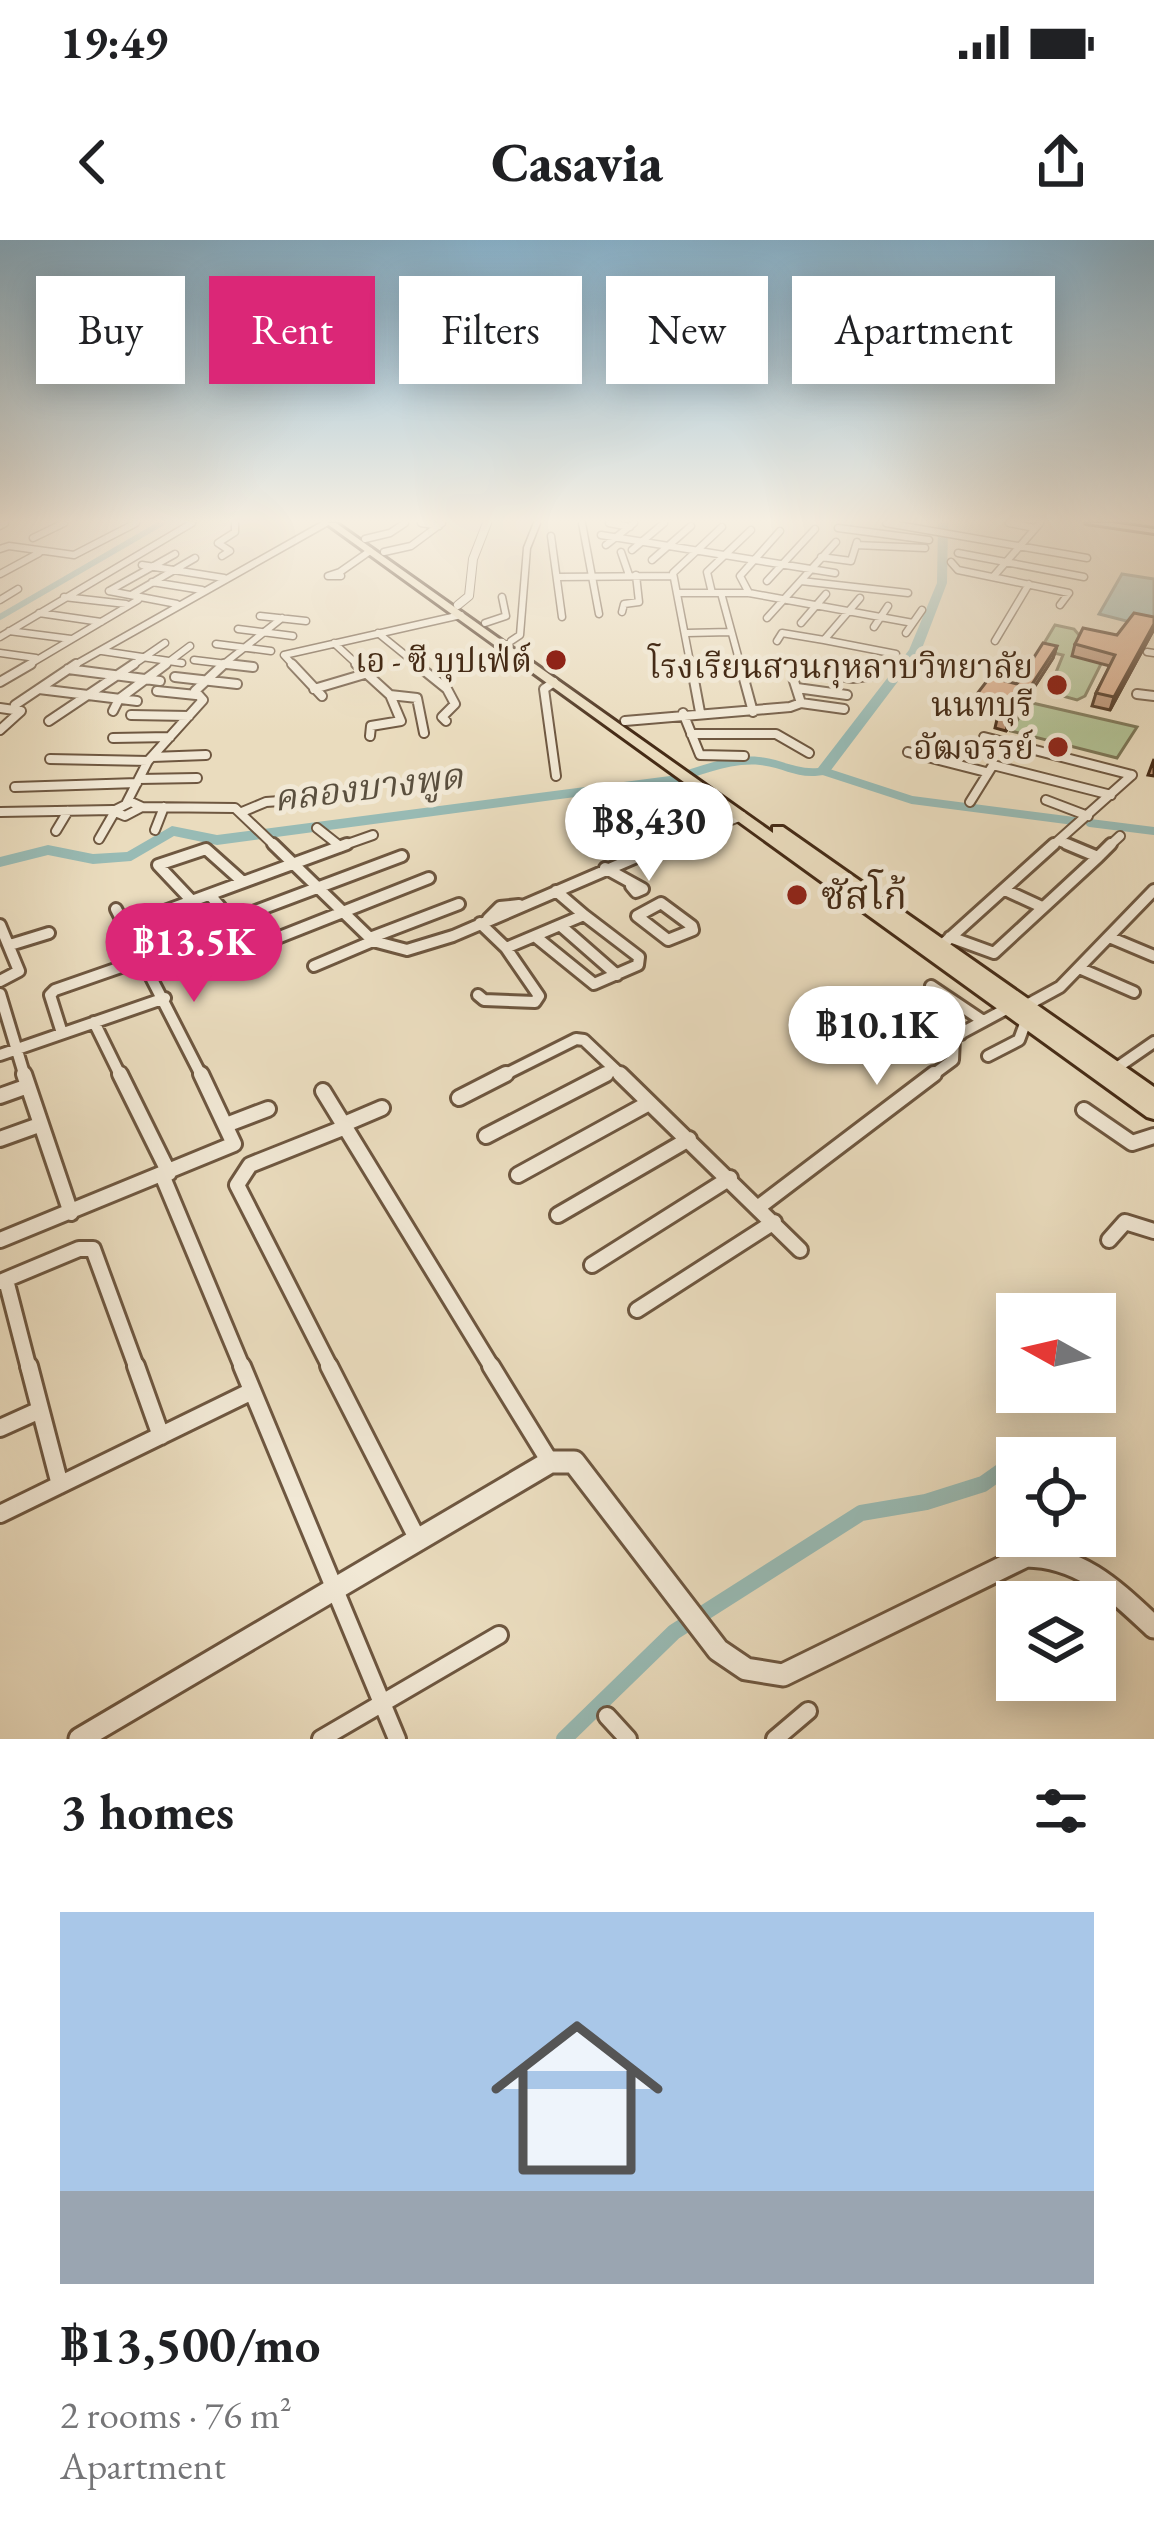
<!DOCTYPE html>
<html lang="en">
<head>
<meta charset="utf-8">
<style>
  body { margin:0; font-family:"EB Garamond","Noto Serif Thai",serif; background:#f2f2f2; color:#202124; height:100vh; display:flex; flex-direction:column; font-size:45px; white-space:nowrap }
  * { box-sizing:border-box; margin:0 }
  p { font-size:39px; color:#757577 }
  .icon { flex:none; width:66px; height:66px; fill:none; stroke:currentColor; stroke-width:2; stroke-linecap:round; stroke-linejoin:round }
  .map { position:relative; height:1499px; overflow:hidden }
  .sheet { display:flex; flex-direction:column; background:#fff; flex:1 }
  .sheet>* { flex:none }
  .banner { position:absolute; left:36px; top:36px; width:1083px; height:108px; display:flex; gap:24px }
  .needle { width:78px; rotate:278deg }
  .buttons { position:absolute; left:996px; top:1053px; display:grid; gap:24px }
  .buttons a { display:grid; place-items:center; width:120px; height:120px; border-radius:0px; background:#fff; box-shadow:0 6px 30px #0003; font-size:60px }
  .price { position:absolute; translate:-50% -102px; padding:0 27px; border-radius:42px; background:#fff; color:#222; font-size:39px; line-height:78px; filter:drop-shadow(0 3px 6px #0008) }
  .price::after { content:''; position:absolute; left:50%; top:72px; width:36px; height:27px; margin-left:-18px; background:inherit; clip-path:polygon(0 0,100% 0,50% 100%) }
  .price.on { background:#db2777; color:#fff }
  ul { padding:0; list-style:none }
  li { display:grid; align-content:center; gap:24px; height:636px; padding:0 60px }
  li span { display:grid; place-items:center; height:372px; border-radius:0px; color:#555 }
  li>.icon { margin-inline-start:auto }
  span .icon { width:216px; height:216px; fill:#fffc; stroke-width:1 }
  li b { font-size:51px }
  h2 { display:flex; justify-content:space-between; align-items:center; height:144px; padding:0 60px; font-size:51px }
  .chip { padding:0 42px; border-radius:0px; background:#fff; box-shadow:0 6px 30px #0003; font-size:42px; line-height:108px }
  .chip.on { background:#db2777; color:#fff }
  .status { display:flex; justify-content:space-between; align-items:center; height:84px; padding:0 60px; background:#fff; direction:ltr }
  .status svg { height:33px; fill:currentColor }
  header { display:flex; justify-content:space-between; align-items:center; height:156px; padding:0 60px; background:#fff; font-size:54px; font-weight:800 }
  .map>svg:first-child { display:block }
</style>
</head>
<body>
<div class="status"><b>19:49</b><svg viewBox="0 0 49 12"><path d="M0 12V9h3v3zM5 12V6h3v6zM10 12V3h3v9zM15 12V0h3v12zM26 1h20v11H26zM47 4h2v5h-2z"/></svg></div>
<header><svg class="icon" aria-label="back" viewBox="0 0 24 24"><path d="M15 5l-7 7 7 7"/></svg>Casavia<svg class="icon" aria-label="share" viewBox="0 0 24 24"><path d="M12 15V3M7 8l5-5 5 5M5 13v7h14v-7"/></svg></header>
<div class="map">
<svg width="1154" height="1499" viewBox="0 0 1154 1499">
  <rect width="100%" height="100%" fill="#eadcbe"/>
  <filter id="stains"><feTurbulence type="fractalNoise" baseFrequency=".00167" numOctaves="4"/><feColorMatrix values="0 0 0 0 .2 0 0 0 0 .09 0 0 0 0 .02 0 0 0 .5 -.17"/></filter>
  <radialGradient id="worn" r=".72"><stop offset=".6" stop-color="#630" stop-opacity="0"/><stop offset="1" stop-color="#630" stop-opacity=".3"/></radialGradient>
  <path fill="#b2c295" stroke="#7c7656" stroke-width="3" d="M 1055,385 L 1074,389 L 1102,422 L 1085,456 L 1077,460 L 1048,452 L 1063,415 L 1040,410 Z
    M 1028,462 L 1137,487 L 1117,518 L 1011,491 Z"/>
  <path fill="#98bbb5" stroke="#778175" stroke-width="3" d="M 1122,334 L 1154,339 L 1154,388 L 1099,374 Z"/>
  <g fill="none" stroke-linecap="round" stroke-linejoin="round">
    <path stroke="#98bbb5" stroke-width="6" d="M 0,377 L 162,283"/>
    <path stroke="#98bbb5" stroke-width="8" d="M 823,531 L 912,560 L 1074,581
      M 1090,583 L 1154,591"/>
    <path stroke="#98bbb5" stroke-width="16" d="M 1020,1218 L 1033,1208
      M 564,1499 L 674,1392 L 861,1273 L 926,1262 L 983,1244 L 1017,1220"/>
    <path fill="#98bbb5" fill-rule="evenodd" d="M 938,283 L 948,283 L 947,343 L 921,411 L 828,534 C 798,541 787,528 760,525 C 729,522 701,536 672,544 L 217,605 L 174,596 L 131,621 L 93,624 L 48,615 L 0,627 L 0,617 L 48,605 L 93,614 L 127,612 L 172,586 L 217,595 L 670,536 C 698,527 729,514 759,517 C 780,519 797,530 818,528 L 909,410 L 937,343 Z"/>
    <g stroke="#6e5740" stroke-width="9">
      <path id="minor-far4" d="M 421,283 L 439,286
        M 582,283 L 599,374
        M 609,283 L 630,287
        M 886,283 L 1087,318
        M 1009,283 L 1035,288
        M 0,286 L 5,283
        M 838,288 L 929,300
        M 601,295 L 835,333
        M 551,296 L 562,377
        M 33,298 L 64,283
        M 365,299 L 390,293 L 405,283
        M 606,305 L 634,283
        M 856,305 L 925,308
        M 0,309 L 9,306 L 74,315 L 136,283
        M 632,310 L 664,283
        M 384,312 L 411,306 L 442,283
        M 621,312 L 629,335
        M 958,313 L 1084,337
        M 222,316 L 230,311 L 218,303 L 235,292 L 235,283
        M 821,317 L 851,321 L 857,302
        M 652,320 L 691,286
        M 951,322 L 958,330 L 1069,353 L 1060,365
        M 142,325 L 224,338
        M 340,332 L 341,336 L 328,336 Z
        M 340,332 L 370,311
        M 0,334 L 39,313
        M 557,337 L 673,336
        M 993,337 L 1040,283
        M 767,341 L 815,289
        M 801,341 L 908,353
        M 152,342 L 202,350
        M 109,351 L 175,314
        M 109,351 L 177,364
        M 677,353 L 749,353 L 913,383
        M 712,353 L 707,332 L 751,290
        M 721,353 L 741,427
        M 749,353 L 740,336 L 780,291
        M 131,355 L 195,318
        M 64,357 L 126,364
        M 0,360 L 18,349
        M 622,372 L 624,364 L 639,362 L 636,335
        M 39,373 L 101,382
        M 260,376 L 306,381
        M 767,378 L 836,302
        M 485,383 L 506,376 L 502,357
        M 801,383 L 826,354
        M 874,387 L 888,366
        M 238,389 L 293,396
        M 9,391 L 71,399
        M 378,393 L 420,427
        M 687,393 L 730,392
        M 906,393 L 922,370
        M 0,397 L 192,283
        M 824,400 L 896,414
        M 511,401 L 520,395 L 527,308 L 537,283
        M 777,401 L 782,393 L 824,400 L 860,358
        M 995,401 L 1029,344
        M 334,403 L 360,427
        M 216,404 L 271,411
        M 102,411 L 182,423
        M 1147,412 L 1154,413
        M 0,413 L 36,418
        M 194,420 L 252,427
        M 25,427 L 138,360
        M 71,427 L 326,283
        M 130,427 L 165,403
        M 162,427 L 190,406
        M 220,427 L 282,378
        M 295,427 L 284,415 L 461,375
        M 691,427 L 673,333 L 722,287"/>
    </g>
    <g stroke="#6e5740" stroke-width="12">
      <path id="minor-far3" d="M 227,424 L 253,427
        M 292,424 L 322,456
        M 356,424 L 390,455
        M 416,424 L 447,449 L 455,464 L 442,477 L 446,481
        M 691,424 L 700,472
        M 740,424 L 753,472
        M 68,429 L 160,441
        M 175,437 L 237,444
        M 0,442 L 31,424
        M 554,442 L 544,449 L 556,536
        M 797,448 L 847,455
        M 39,449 L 137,461
        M 314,449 L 368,433
        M 157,451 L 196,455
        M 1137,454 L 1154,456
        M 801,463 L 844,469
        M 15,465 L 76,424
        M 0,468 L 21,471 L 0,490
        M 113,471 L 119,459 L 166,424
        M 683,473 L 700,515 L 744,516
        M 131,475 L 189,476
        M 49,481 L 134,424
        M 625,481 L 790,467 L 801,463 L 792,435 L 799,431 L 853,438 L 876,435
        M 691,494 L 776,494 L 809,513
        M 370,496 L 371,486 L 401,481 L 390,455 L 417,458 L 424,493
        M 984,497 L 1132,535
        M 113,498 L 170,497
        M 908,512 L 986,532
        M 152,517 L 206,515
        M 50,519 L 148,521
        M 139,539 L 197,538
        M 15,547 L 137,543
        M 1046,560 L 1088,576
        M 127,562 L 148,521 L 203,460 L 195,451 L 224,424
        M 131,562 L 142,567 L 125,576 L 113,571 Z
        M 970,562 L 993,525 L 1111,555
        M 142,567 L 235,568 L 276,607
        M 0,572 L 113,570
        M 242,572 L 266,562 L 309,559
        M 317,588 L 341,607
        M 155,590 L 164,567
        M 56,591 L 68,571
        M 99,599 L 114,573
        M 1061,602 L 1075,607
        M 339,607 L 373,595
        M 659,607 L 742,576
        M 1051,607 L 1132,535
        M 1108,607 L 1120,596"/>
    </g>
    <g stroke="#6e5740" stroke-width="16">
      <path id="minor-far2" d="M 273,604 L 373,701 L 407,710 L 453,696 L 667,604
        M 1067,604 L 1098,617 L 1111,604
        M 605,628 L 643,649 L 636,652 L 631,646
        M 1005,650 L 1042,667
        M 210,655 L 254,707
        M 192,661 L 158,625 L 206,609 L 243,642
        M 661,663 L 692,686 L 693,690 L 668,700 L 637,676 Z
        M 116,669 L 202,837
        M 162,672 L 347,604
        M 488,679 L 500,667 L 519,665
        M 0,685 L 19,731 L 0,741
        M 561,686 L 617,735
        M 536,697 L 594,744 L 638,725 L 639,717 L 584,675
        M 950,697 L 994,713 L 1098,617
        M 1109,697 L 1154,716
        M 184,698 L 402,616
        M 370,698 L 459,664
        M 10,705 L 49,693
        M 942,705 L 1054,604
        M 506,708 L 584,675 L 556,651
        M 209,725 L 429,638
        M 314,726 L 373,701
        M 1079,728 L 1134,752
        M 931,746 L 983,781
        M 0,754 L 25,837
        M 478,755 L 484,760 L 535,762 L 539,756 L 506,708 L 480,683
        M 918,763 L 961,794
        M 1027,765 L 1060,747 L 1154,650
        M 94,782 L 121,837
        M 62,793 L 50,755 L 55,750 L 144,719
        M 0,815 L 165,758
        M 988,816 L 1019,800 L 1026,781
        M 1115,829 L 1154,802
        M 500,837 L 576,799 L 584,800 L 623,837
        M 600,837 L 614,830
        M 930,837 L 953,820 L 954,797 L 1008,768"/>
    </g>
    <g stroke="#6e5740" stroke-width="20">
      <path id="minor-far1" d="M 24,834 L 71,973
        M 120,834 L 169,933
        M 620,834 L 800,1010
        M 323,851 L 493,1129
        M 0,856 L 28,846
        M 459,858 L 506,834
        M 1084,870 L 1132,903 L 1154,896
        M 226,885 L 268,869
        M 342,885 L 382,868
        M 486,896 L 606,834
        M 0,899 L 39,885
        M 162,935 L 243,1129
        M 518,935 L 649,863
        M 760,966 L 934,834
        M 558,975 L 689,899
        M 0,1000 L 234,904 L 201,834
        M 1109,1000 L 1125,982 L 1154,991
        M 592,1025 L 730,938
        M 6,1040 L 29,1129
        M 0,1042 L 79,1009 L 93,1009 L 137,1129
        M 637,1070 L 774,982
        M 331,1129 L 237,945 L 250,925 L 343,888"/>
    </g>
    <g stroke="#6e5740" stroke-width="22">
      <path id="minor" d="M 29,1126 L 60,1245
        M 136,1126 L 161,1196
        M 242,1126 L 397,1499
        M 329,1126 L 418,1300
        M 491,1126 L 550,1222
        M 0,1188 L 40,1170
        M 0,1274 L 250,1152
        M 607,1476 L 628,1499
        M 321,1499 L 499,1395
        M 775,1499 L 808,1471"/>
    </g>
    <g stroke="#6e5740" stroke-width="10">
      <path id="tertiary-far1" d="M 458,365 L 469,356 L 473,319 L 487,283"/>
    </g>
    <g stroke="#6e5740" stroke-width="27">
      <path id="tertiary" d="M 80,1499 L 550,1222 L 574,1222 L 718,1410 L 746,1429 L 783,1435 L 1026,1316 C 1082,1317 1115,1351 1154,1387"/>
    </g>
    <g stroke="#452b16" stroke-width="6">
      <path id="secondary" d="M 1086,283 L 1112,283 L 1154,289 L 1154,293 Z"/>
    </g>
    <g stroke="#452b16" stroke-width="6">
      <path id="primary" d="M 326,283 L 336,283 L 773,593 L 773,587 L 783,587 L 1154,847 L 1154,879 L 1147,877 Z"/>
    </g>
    <use href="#minor-far4" stroke="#f1e8d5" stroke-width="6"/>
    <use href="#minor-far3" stroke="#f1e8d5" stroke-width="8"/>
    <use href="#minor-far2" stroke="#f1e8d5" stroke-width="10"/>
    <use href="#minor-far1" stroke="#f1e8d5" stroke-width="14"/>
    <use href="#minor" stroke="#f1e8d5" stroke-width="16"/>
    <use href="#tertiary-far1" stroke="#f1e8d5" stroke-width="8"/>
    <use href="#tertiary" stroke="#f1e8d5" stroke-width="21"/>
    <use href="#secondary" fill="#f1e8d5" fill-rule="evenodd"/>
    <use href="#primary" fill="#eadcbe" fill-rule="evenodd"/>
  </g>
  <path fill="#bb9274" stroke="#452b16" stroke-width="3" d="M 1154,389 L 1110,470 L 1092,466 L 1096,453 L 1110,426 L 1072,416 L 1075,404 Z
    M 1057,406 L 1053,418 L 1006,491 L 995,488 L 998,475 L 970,472 L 973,459 L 1017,444 Z
    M 1154,519 L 1154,536 L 1148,535 Z"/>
  <path fill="#98775e" stroke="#452b16" stroke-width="3" d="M 1154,384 L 1154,389 L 1110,470 L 1114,457 Z
    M 1057,406 L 1053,418 L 1006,491 L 1010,478 Z"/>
  <path fill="#d9aa87" stroke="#452b16" stroke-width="3" d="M 1134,373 L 1154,377 L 1154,384 L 1114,457 L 1096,453 L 1115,415 L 1075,404 L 1083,388 L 1117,395 Z
    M 1043,403 L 1057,406 L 1010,478 L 998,475 L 1005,463 L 973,459 L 990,437 L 1017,444 Z"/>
  <linearGradient id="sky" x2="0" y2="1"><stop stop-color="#88b7d4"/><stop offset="0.57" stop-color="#f6efe2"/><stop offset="1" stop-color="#f6efe2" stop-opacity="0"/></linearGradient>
  <rect width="1154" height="493" fill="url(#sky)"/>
  <g fill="#8f2418" stroke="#f1e8d5" stroke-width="4.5">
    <circle cx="556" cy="420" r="12"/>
    <circle cx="1057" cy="445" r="12"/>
    <circle cx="1058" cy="507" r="12"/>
    <circle cx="797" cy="655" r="12"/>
  </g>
  <g text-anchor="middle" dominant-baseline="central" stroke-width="10" stroke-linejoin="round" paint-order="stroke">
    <g font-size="33" fill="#452b16" stroke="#f1e8d5" text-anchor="end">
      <text x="532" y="420">เอ - ซี บุปเฟ่ต์</text>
      <text x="1033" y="426">โรงเรียนสวนกุหลาบวิทยาลัย<tspan x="1033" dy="38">นนทบุรี</tspan></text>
      <text x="1034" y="507">อัฒจรรย์</text>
    </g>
    <g font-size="36" font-style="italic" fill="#5a4f3e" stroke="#f1e8d5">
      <text transform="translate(368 547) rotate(-7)">คลองบางพูด</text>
    </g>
    <g font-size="39" fill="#452b16" stroke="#f1e8d5" text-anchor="start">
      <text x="821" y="655">ซัสโก้</text>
    </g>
  </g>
  <rect width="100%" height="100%" filter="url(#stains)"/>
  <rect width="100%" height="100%" fill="url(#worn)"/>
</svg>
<div class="buttons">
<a><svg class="needle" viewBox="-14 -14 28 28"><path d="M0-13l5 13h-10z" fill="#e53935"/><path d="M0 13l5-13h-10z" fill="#757577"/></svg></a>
<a><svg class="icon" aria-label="locate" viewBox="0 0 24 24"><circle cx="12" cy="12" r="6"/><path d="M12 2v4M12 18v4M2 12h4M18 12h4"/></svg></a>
<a><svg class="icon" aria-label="layers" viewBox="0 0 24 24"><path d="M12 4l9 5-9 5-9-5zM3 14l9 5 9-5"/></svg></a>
</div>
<b class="price" style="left:649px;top:644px">฿8,430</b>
<b class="price on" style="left:194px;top:765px">฿13.5K</b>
<b class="price" style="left:877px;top:848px">฿10.1K</b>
<div class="banner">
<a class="chip">Buy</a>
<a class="chip on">Rent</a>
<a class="chip">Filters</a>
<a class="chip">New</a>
<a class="chip">Apartment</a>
</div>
</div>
<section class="sheet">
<h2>3 homes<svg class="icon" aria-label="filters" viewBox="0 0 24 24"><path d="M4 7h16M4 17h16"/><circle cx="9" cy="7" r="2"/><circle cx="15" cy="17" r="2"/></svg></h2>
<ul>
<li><span style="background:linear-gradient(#a9c7e8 75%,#9aa5b1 0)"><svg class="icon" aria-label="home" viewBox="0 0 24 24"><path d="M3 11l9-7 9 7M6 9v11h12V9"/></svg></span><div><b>฿13,500/mo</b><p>2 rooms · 76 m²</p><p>Apartment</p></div></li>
</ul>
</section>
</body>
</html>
